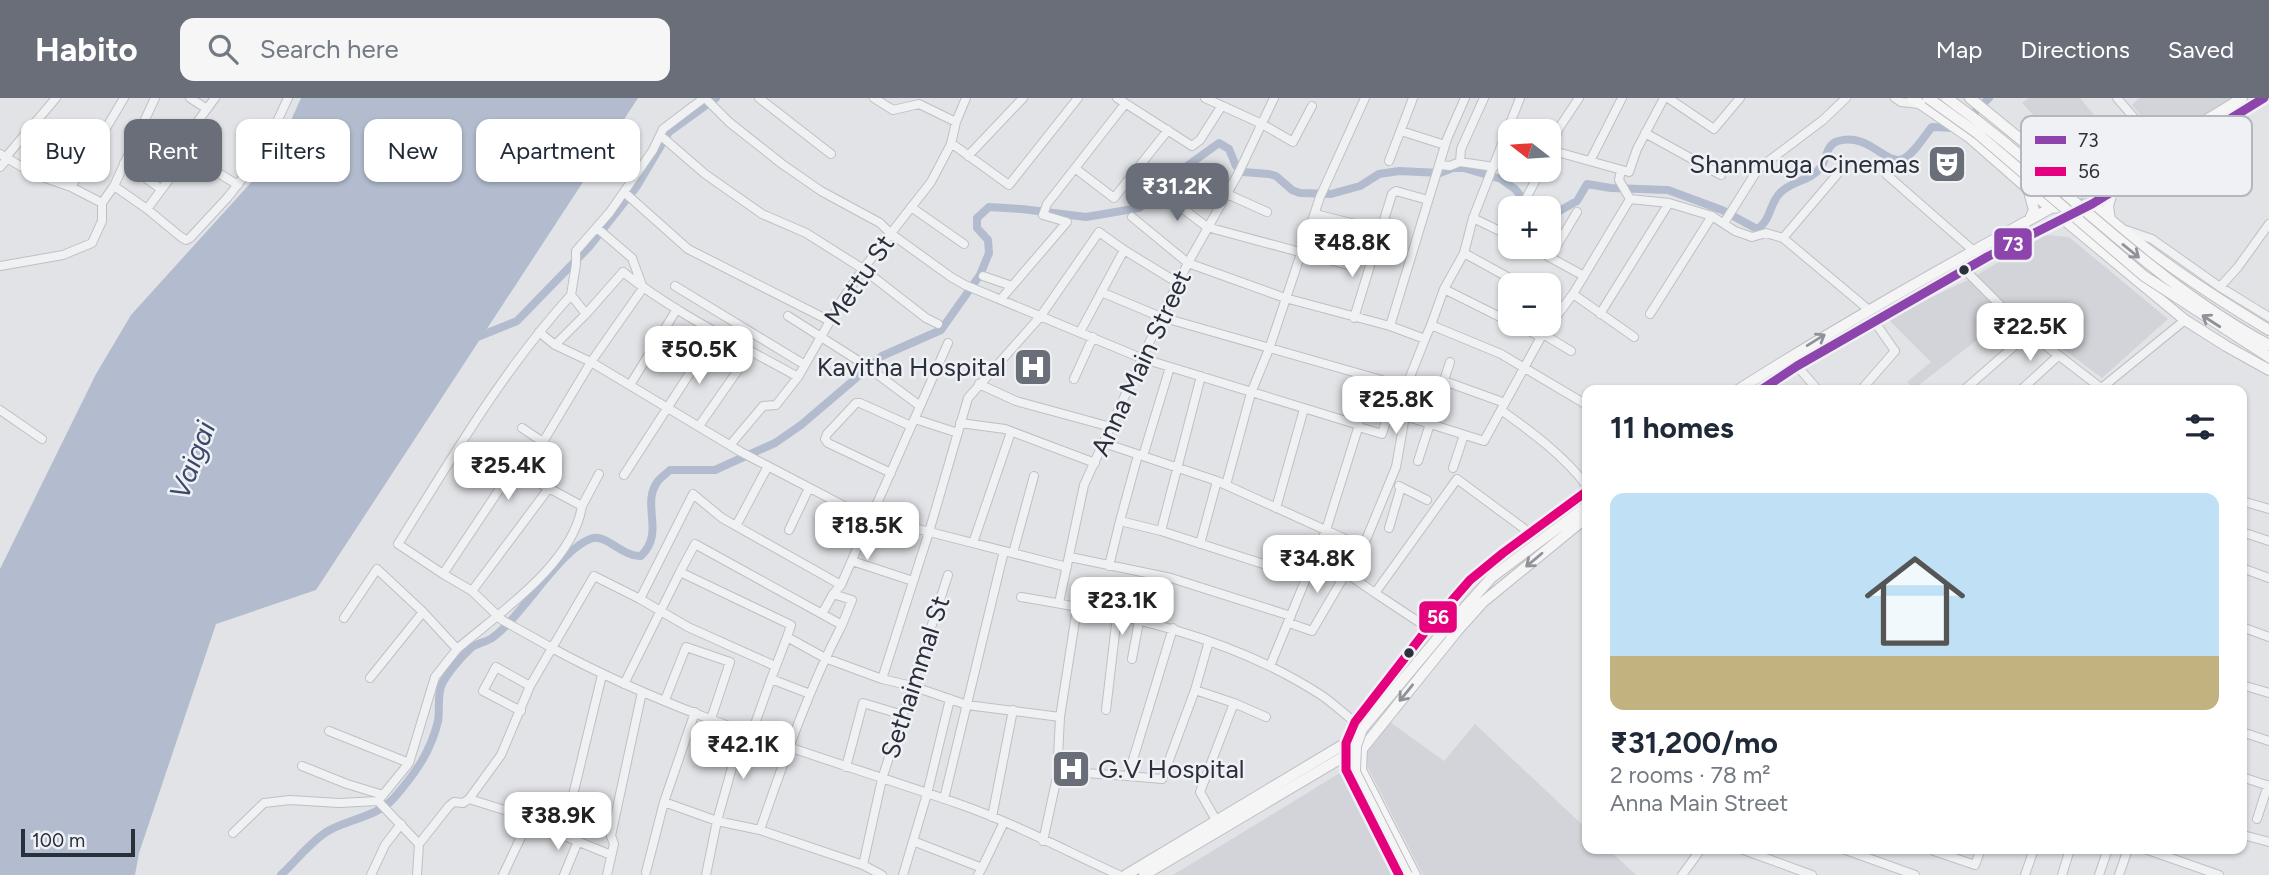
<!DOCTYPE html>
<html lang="en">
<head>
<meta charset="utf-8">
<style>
  body { margin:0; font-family:Figtree,sans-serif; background:#f6f6f7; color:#1f2937; height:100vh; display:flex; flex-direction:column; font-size:26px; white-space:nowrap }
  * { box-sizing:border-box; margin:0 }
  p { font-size:23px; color:#747a83 }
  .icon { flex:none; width:38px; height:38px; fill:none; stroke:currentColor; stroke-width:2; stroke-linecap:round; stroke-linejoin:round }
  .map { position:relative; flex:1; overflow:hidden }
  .sheet { position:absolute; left:1582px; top:287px; width:665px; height:469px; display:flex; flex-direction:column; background:#fff; border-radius:14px; box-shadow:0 2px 5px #0004 }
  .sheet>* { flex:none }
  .guide { position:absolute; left:21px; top:21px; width:665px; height:63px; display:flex; gap:14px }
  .needle { width:46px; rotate:287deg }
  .tools { position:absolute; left:1498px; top:21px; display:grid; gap:14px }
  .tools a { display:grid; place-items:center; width:63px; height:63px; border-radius:14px; background:#fff; box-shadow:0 2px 5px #0004; font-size:35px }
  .scale { position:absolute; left:21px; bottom:18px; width:114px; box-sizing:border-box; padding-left:7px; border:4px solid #2a2f3c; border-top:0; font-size:19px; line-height:24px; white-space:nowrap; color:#2a2f3c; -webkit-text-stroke:5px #eff1f5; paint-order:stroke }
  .price { position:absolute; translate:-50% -60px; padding:0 16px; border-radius:14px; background:#fff; color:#222; font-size:23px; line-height:46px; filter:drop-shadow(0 2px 4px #0008) }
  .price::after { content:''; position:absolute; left:50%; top:42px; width:21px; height:16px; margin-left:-10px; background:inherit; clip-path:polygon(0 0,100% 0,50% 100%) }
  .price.current { background:#6a6e78; color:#fff }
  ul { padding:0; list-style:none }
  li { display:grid; align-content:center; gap:14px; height:371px; padding:0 28px }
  li span { display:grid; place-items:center; height:217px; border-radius:14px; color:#555 }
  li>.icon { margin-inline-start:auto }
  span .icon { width:126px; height:126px; fill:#fffc; stroke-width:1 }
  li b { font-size:30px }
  h2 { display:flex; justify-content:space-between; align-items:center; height:84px; padding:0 28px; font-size:30px }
  .chip { padding:0 24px; border-radius:14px; background:#fff; box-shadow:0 2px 5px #0004; font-size:24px; line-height:63px }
  .chip.current { background:#6a6e78; color:#fff }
  header { display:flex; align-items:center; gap:42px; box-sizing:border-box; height:98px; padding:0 35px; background:#6a6e78; color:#fff }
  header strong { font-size:33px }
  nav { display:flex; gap:38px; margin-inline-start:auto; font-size:24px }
  .search { width:490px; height:63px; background:#f6f6f7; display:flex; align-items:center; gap:18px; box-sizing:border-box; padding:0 24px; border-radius:14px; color:#747a83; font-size:26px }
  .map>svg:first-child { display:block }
</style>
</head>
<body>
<header>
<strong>Habito</strong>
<div class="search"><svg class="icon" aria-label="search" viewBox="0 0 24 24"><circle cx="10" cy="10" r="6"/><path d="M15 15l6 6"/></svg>Search here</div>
<nav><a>Map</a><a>Directions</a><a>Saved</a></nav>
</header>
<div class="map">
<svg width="2269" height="777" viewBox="0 0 2269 777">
  <rect width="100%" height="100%" fill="#e1e3e6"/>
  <path fill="#d2d4d9" d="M 2029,0 L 2080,0 L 2126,56 L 2150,43 L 2157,51 L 2095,81 L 2022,5 Z
    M 2139,0 L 2238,0 L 2162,44 L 2132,7 Z
    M 2046,137 L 2069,139 L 2168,221 L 2102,280 L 2013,214 L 1915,290 L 1907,284 L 1931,264 L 1887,220 L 1968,182 Z
    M 1390,624 L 1444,663 L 1475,626 L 1587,731 L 1587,751 L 1608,751 L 1636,777 L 1423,777 L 1367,668 L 1368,653 Z
    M 1343,673 L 1396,777 L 1173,777 Z"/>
  <path fill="#b2bcce" d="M 301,0 L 638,0 L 316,492 L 216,526 L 139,755 L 135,777 L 0,777 L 0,471 L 96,276 L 131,217 L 275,58 Z"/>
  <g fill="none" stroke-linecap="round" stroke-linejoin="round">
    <path stroke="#b2bcce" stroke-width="8" d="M 1968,21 L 1989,0
      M 1549,115 L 1554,116 L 1577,103 L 1587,86 L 1611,90 L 1668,92 L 1722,112 L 1757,131 C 1771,123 1769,106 1780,95 C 1791,83 1811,83 1821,69 C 1827,60 1826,47 1838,43 C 1869,34 1886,68 1903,61 C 1915,55 1924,38 1932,29 L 1956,30
      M 475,240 L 517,223 L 589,149 L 637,88 L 669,34 L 716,0
      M 281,777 C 296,763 311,743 328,733 C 349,721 377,719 394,700 C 414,677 431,654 438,623 C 440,612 437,596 442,586 C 448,574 462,558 472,549 C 478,545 486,544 492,540 C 523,518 561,449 593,440 C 607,437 623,459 641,458 C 666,433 640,407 658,383 C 661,379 666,376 670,372 L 715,372 L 775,345 L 801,327 L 882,258 L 941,232 L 980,177 L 989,155 L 988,142 L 977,130 L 977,120 L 989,109 L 1022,111 L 1086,119 L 1139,110 L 1168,90 L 1187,68 L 1219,45 L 1229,51 L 1236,68 L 1243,74 L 1269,76 L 1276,78 L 1292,92 L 1300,95 L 1331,96 L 1360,88 L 1379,76 L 1399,73 L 1440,75 L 1453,70 L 1464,70 L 1501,81 L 1515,91 L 1531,110"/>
    <g stroke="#bec0c2" stroke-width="10">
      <path id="minor" d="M 190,0 L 207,11
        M 704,0 L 663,31 L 653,52 L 610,114 L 576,153 L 576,166 L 571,197 L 586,216 L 555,247 L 591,264 L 741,354 L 871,422 L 918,431 L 1067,469
        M 705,0 L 729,24 L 782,66 L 821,93 L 880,125 L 890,135 L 951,179 L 965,187 L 1141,260 L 1359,327 L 1326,432 L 1270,568
        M 759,0 L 831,56
        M 874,0 L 893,12 L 919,6 L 956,24
        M 1117,0 L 1192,48 L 1200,42 L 1221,9
        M 1205,0 L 1262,26 L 1293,44 L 1312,8
        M 1668,0 L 1714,31 L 1740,0
        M 1895,0 L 1901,4 L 1919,6
        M 2117,0 L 2160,50
        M 1401,33 L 1445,47
        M 138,34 L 181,52 L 238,87
        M 1645,35 L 1721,77
        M 660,37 L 705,76 L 762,116 L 806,135 L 863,171 L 926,220 L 938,226
        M 951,45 L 1009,87 L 1078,0
        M 1550,52 L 1559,30 L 1579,0
        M 1549,55 L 1550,52 L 1629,74 L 1637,51 L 1664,0
        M 0,56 L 34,76 L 71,89 L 102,105 L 114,88 L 147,111 L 173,76 L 190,34 L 215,0
        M 968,58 L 1023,0
        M 1498,59 L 1510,64
        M 5,60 L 56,0
        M 1389,63 L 1413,0
        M 1590,63 L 1622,0
        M 1460,64 L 1461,51 L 1484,0
        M 124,65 L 161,91
        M 1440,67 L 1450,68 L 1460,64 L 1494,69
        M 0,69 L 7,61
        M 1076,71 L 1114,100 L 1168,32
        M 1524,72 L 1537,79
        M 1621,72 L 1619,82 L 1630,101
        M 1887,77 L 1975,154
        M 114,88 L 155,0
        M 71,89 L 124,0
        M 624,94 L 688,151 L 830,223
        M 1227,96 L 1267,114
        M 1166,98 L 1207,129 L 1348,167 L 1359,127 L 1315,116
        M 911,109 L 964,146
        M 1521,110 L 1541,72
        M 147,111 L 181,139 L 186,142 L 190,140 L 228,99 L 263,54 L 288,0
        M 1132,119 L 1188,165 L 1285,200 L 1390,228 L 1425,241 L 1431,227 L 1501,256 L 1587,307
        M 1473,120 L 1510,138
        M 1724,125 L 1758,71 L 1823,22 L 1846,0
        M 2126,132 L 2152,141 L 2220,189 L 2269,219
        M 1783,140 L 1846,66
        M 1531,149 L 1584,178
        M 1464,155 L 1522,187
        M 1550,159 L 1577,114
        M 0,168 L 63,157 L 92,145 L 102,123 L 102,105
        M 1965,172 L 2000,207
        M 983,178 L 1012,188
        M 675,188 L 805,267
        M 2220,189 L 2238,169 L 2269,126
        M 1444,191 L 1510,224
        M 1101,194 L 1161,219 L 1406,289
        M 1573,196 L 1634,239
        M 1001,201 L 1067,124 L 1043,117 L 1047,106 L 1125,6
        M 1549,202 L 1563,210
        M 586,216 L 623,174 C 676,216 739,246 798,279
        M 1600,216 L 1669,105
        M 1650,216 L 1712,118
        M 788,218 L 865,267 L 920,308
        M 1354,220 L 1392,96 L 1396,93 L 1428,102
        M 2014,223 L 2101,290
        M 1515,226 L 1541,239
        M 1431,227 L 1444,191 L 1464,155 L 1473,120 L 1520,0
        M 1390,228 L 1447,41 L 1465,0
        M 539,234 L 555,247
        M 1080,234 L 1124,152 L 1178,185
        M 1543,236 L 1571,253
        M 1425,241 L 1406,289 L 1405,318 L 1484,343 L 1541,239 L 1573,196 L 1630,101 L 1669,105 L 1712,118 L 1735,133 L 1752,139 L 1766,135 L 1783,140 L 1869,212
        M 1797,268 L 1818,292
        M 1074,281 L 1093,239
        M 1444,283 L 1505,305
        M 979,286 L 1016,303 L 1111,329
        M 630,287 L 677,211
        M 1861,292 L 1895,253 L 1874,223
        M 1964,292 L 2029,235
        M 2021,292 L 2058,258
        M 2099,292 L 2185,222
        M 0,312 L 42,341
        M 1501,312 C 1533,335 1563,357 1587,388
        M 1405,318 L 1396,369 L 1363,449 L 1346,475 L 1375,495 L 1457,381 L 1530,435
        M 915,321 L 958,335
        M 960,325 L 1005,331 L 1095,365
        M 699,328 L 738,272
        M 1359,329 L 1382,336 L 1397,287
        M 522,330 L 543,344 L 591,264 L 643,190 L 632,160 L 597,130
        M 1104,345 L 1217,383 L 1363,449
        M 731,346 L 763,308 L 776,307 L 798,279 L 842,202 L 863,171 L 931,84 L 951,46 L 956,24 L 966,0
        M 1143,358 L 1170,269
        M 1418,363 L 1450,264
        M 1453,370 L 1464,337
        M 891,375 L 828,345 L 825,341 L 827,336 L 856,305 L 860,305 L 911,328
        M 599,376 L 582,408 L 513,371 L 443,476 L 472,493 L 502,522 L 552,550 L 594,478 L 640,501 L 693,396 L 722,420 L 841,487 L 948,245
        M 624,377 L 706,250
        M 1226,387 L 1251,295 L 1269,251 L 1320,99 L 1365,0
        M 1399,388 L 1427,402
        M 2242,403 L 2269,411
        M 1276,410 L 1304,311
        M 1120,423 L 1138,357
        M 736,428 L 768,368
        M 1389,430 L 1401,389
        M 789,432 L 809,390
        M 1161,433 L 1201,278
        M 2242,434 L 2269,443
        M 973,445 L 1011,334
        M 1200,446 L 1217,383
        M 1013,455 L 1034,378
        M 1070,459 L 1171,480 L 1291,518
        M 852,463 L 913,483
        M 1109,468 L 1120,423 L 1161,433 L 1307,480
        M 2242,470 L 2269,480
        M 680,474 L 695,446 L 842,527 C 808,592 784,663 760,732
        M 443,476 L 398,446 C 452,360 503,272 571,197
        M 841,487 L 833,496 L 852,502 L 842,527
        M 472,493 L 549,390
        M 1375,495 L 1428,530
        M 1021,499 C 1125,516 1232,539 1321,597 C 1333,605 1344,616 1355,624
        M 640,501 L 688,529 L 775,568
        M 1059,505 L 1084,387 L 1161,219 L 1188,165 L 1238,76 L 1274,0
        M 822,516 L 833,496
        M 344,520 L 377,471 L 423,514
        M 1289,525 L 1312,533 L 1346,475
        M 2242,529 L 2269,539
        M 1173,530 L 1128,678 L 1162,681 L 1195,592 L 1209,543
        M 1132,561 L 1139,523
        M 370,580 L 423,514 L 457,551 C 499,515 573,466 582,408
        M 771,581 L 787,539
        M 882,581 L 929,434 L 968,300 L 1040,219 L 1099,134 L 1124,152
        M 624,586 L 680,474 L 791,527 L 787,539 L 825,560 L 882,581 L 912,588 L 967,607 L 1060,619
        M 2242,587 L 2269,595
        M 1195,592 L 1234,605 L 1200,694 L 1216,722
        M 665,602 L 686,549 L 730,564 L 711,621
        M 1234,605 L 1266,619
        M 1106,612 L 1117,518
        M 521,613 L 483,593 L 496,569 L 530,588
        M 329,633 L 409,665
        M 2242,634 L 2269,643
        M 751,637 L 771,581 L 810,596
        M 302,668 L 347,686 L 383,697
        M 846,669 L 863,605 L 903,617
        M 1057,679 L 1081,680 L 1085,675 L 1128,678
        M 2242,679 L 2269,688
        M 469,701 L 530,720 L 555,734 L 611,757
        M 944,701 L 1004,453
        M 664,704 L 717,723 L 760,732 L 863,767 L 882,777
        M 992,719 L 1013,612
        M 2257,721 L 2268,687
        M 555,734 L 573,697 L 602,577
        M 233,735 L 264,705 L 290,702 L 339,705 L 378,703
        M 2243,737 L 2269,744
        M 913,743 L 982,770 L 978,777
        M 1043,743 L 1057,679 L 1060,619 L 1077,510
        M 419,746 L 378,703 L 409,665 L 435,579 L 457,551
        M 1741,751 L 1812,777
        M 1843,751 L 1915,777
        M 1935,751 L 1934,753 L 1975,767 L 1981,751
        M 2145,751 L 2219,777
        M 863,767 L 882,681 L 948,477
        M 982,770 L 1004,724
        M 646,774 L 664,704 L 695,614
        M 371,777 L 385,747 L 401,726
        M 417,777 L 419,746 L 449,708 L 454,704 L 463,705 L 469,701 L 501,657 L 530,588 L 552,550 C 680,620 821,658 959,706 C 1014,725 1066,753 1119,777
        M 503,777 L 530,720
        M 564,777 L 578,743
        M 607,777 L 614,746 L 611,738 L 642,594
        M 706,777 L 717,723 L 742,634
        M 903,777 L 927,696 L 950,601
        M 1682,777 L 1701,751
        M 2025,777 L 2034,751
        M 2062,777 L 2070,751
        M 2099,777 L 2108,751
        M 2119,777 L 2128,751"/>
    </g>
    <g stroke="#bebfc3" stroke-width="12">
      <path id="major" d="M 1912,0 L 1969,39 L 2050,110 L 2092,106 C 2147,155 2206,194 2269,232
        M 1970,0 L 2035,53 L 2079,94 L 2077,97
        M 2035,53 L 2046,53 L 2082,86 L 2089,88
        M 2028,90 L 2034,112 L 2030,121
        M 2065,116 L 2063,121 L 2185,222 L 2226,248 L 2269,272
        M 2110,122 L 2108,108 L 2112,94
        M 1738,292 C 1851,220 1968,156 2085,91 C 2137,61 2191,33 2242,0
        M 1761,292 L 1797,268 L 1987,159 L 2092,106 L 2264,0
        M 1442,535 L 1492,479 L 1587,408
        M 1126,777 L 1346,645 L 1348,646
        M 1144,777 L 1348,656
        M 1399,777 L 1346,672 L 1346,645 L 1355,624 L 1428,530 L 1470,482 L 1503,455 L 1587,393
        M 1415,777 L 1361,672 L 1362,651 L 1457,533 L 1483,504 L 1587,419"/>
    </g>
    <use href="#minor" stroke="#f0f1f3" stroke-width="8"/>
    <use href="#major" stroke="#f5f5f6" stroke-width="10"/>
    <g stroke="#bebfc3" stroke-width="12" stroke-linecap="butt">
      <path id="major-bridge" d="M 1928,0 L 1977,35 L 2144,178 L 2269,259
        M 1947,0 C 1968,16 1990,32 2010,49 C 2094,118 2172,195 2269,247
        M 1407,777 L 1355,674 L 1356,648 L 1362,631 L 1442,535"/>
    </g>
    <use href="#major-bridge" stroke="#f5f5f6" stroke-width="10"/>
    <g stroke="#eff1f5" stroke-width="14">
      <path id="bus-1" d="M 1761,292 L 1797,268 L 1987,159 L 2092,106 L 2264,0"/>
    </g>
    <g stroke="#eff1f5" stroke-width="14">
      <path id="bus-2" d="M 1399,777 L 1346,672 L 1346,645 L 1355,624 L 1428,530 L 1470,482 L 1503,455 L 1587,393"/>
    </g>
    <use href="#bus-1" stroke="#8e44ad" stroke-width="9"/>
    <use href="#bus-2" stroke="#e5007d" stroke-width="9"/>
  </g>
  <defs><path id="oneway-shaft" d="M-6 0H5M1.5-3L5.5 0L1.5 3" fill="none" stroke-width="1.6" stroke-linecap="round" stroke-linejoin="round" transform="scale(1.75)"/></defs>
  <g stroke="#909299">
    <use href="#oneway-shaft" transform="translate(2131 153) rotate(39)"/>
    <use href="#oneway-shaft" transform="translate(2211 223) rotate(-147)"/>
    <use href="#oneway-shaft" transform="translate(1816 242) rotate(-32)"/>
    <use href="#oneway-shaft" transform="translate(1534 462) rotate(140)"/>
    <use href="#oneway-shaft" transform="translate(1406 595) rotate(129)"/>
  </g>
  <defs>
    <g id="theatre-square" transform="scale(2.0125)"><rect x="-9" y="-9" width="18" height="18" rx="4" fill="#6a6e78" stroke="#eff1f5"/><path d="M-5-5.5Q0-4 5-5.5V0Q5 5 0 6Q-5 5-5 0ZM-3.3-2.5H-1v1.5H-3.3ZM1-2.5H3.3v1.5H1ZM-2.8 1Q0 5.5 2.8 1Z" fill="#fff"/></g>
    <g id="hospital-square" transform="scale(2.0125)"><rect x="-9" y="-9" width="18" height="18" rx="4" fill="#6a6e78" stroke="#eff1f5"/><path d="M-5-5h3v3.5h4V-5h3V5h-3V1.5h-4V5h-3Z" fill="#fff"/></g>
  </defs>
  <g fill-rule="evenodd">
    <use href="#theatre-square" x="1947" y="66"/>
    <use href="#hospital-square" x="1033" y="269"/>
    <use href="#hospital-square" x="1071" y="671"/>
  </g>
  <g fill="#2a2f3c" stroke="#eff1f5" stroke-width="2.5">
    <circle cx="1964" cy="172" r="6"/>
    <circle cx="1409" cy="555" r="6"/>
  </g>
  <g text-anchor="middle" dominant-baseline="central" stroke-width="5" stroke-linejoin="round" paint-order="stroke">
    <g font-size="26" fill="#2a2f3c" stroke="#eff1f5" text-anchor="end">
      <text x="1920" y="66">Shanmuga Cinemas</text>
      <text x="1006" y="269">Kavitha Hospital</text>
      <text x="1098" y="671" text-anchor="start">G.V Hospital</text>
    </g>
    <g font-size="26" fill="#2a2f3c" stroke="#eff1f5">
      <text transform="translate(859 182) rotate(-56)">Mettu St</text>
      <text transform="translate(1141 265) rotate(-65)">Anna Main Street</text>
      <text transform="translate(915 579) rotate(-72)">Sethaimmal St</text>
    </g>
    <g font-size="28" font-style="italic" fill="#39496c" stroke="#eff1f5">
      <text transform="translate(192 362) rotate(-69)">Vaigai</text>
    </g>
  </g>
  <rect x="2021" y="18" width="231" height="80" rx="10" fill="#eff1f5" stroke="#b4b7be" stroke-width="2"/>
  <rect x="2035" y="38" width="31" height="8" fill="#8e44ad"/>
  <rect x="2035" y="69" width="31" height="9" fill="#e5007d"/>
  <g font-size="19" fill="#2a2f3c">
    <text x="2078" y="49">73</text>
    <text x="2078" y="80">56</text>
  </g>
  <g stroke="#eff1f5" stroke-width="2.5">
    <rect x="1993" y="129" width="40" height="34" rx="7" fill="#8e44ad"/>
    <rect x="1418" y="502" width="40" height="34" rx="7" fill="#e5007d"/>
  </g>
  <g font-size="19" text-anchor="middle" font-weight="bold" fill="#fff">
    <text x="2013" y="153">73</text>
    <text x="1438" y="526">56</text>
  </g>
</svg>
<div class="tools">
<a><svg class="needle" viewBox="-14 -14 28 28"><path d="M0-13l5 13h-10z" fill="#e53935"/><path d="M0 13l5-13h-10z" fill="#747a83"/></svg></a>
<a>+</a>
<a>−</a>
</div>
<div class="scale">100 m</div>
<b class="price current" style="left:1177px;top:125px">₹31.2K</b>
<b class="price" style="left:1352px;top:181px">₹48.8K</b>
<b class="price" style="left:2030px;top:265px">₹22.5K</b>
<b class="price" style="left:699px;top:288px">₹50.5K</b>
<b class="price" style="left:1396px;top:338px">₹25.8K</b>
<b class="price" style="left:508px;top:404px">₹25.4K</b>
<b class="price" style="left:867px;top:464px">₹18.5K</b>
<b class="price" style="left:1317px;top:497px">₹34.8K</b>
<b class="price" style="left:1122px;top:539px">₹23.1K</b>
<b class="price" style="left:743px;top:683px">₹42.1K</b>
<b class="price" style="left:558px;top:754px">₹38.9K</b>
<div class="guide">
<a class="chip">Buy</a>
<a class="chip current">Rent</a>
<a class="chip">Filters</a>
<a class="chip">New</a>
<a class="chip">Apartment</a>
</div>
<section class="sheet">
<h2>11 homes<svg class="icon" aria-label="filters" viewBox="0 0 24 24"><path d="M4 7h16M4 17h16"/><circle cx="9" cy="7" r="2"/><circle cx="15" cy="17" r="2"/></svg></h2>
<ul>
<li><span style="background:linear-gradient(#bfe0f5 75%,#c2b280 0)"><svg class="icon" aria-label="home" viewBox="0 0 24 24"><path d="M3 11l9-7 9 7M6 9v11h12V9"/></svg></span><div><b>₹31,200/mo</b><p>2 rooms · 78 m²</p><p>Anna Main Street</p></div></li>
</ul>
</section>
</div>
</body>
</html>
